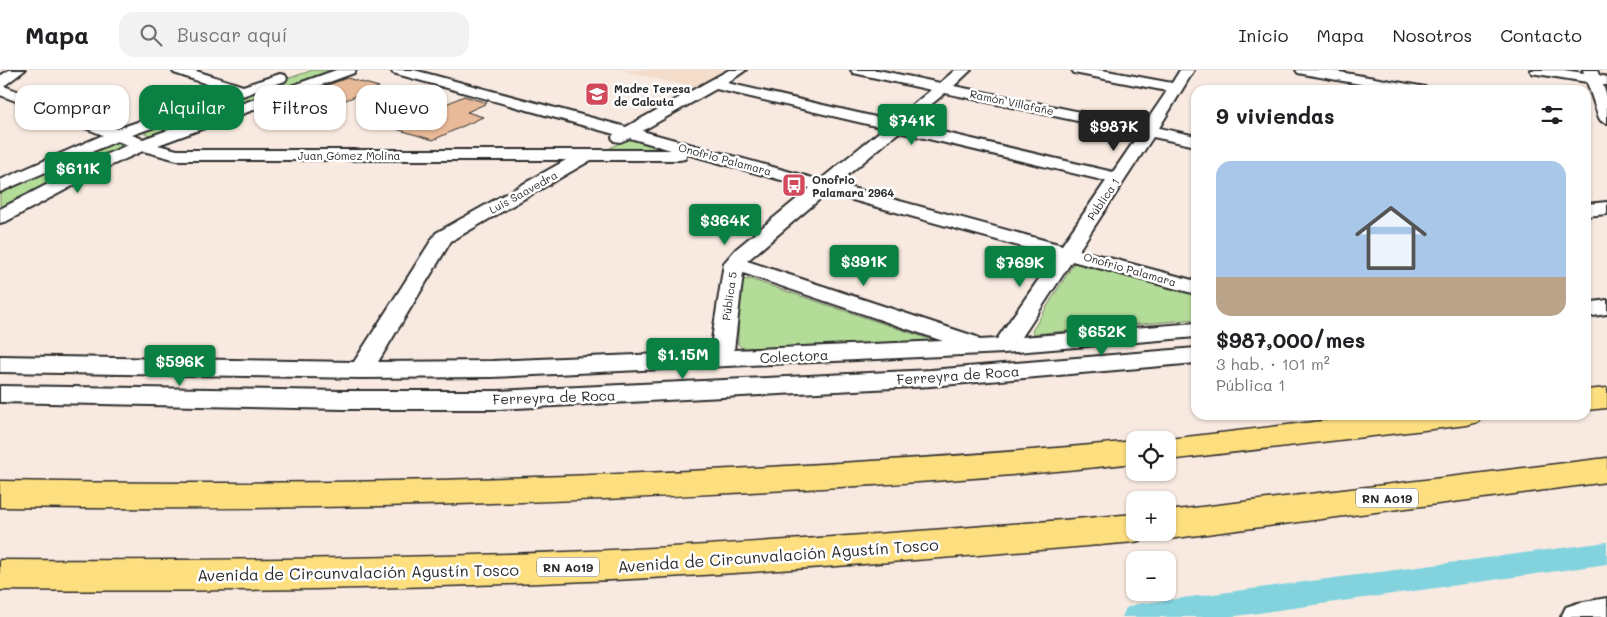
<!DOCTYPE html>
<html lang="es">
<head>
<meta charset="utf-8">
<style>
  body { margin:0; font-family:Mali,sans-serif; background:#f2f2f2; color:#202124; height:100vh; display:flex; flex-direction:column; font-size:19px; white-space:nowrap }
  * { box-sizing:border-box; margin:0 }
  p { font-size:16px; color:#757577 }
  .icon { flex:none; width:28px; height:28px; fill:none; stroke:currentColor; stroke-width:2; stroke-linecap:round; stroke-linejoin:round }
  .map { position:relative; flex:1; overflow:hidden }
  .details { position:absolute; left:1191px; top:15px; width:400px; height:335px; display:flex; flex-direction:column; background:#fff; border-radius:15px; box-shadow:0 1px 4px #0004 }
  .details>* { flex:none }
  .top-card { position:absolute; left:15px; top:15px; width:475px; height:45px; display:flex; gap:10px }
  .controls { position:absolute; left:1126px; top:361px; display:grid; gap:10px }
  .controls a { display:grid; place-items:center; width:50px; height:50px; border-radius:10px; background:#fff; box-shadow:0 1px 4px #0004; font-size:25px }
  .price { position:absolute; translate:-50% -42px; padding:0 11px; border-radius:5px; background:#0b8043; color:#fff; font-size:16px; line-height:32px; filter:drop-shadow(0 1px 2px #0008) }
  .price::after { content:''; position:absolute; left:50%; top:30px; width:15px; height:11px; margin-left:-8px; background:inherit; clip-path:polygon(0 0,100% 0,50% 100%) }
  .price.current { background:#222; color:#fff }
  ul { padding:0; list-style:none }
  li { display:grid; align-content:center; gap:10px; height:265px; padding:0 25px }
  li span { display:grid; place-items:center; height:155px; border-radius:15px; color:#555 }
  li>.icon { margin-inline-start:auto }
  span .icon { width:90px; height:90px; fill:#fffc; stroke-width:1 }
  li b { font-size:21px }
  h2 { display:flex; justify-content:space-between; align-items:center; height:60px; padding:0 25px; font-size:21px }
  .tag { padding:0 18px; border-radius:15px; background:#fff; box-shadow:0 1px 4px #0004; font-size:18px; line-height:45px }
  .tag.current { background:#0b8043; color:#fff }
  header { display:flex; align-items:center; gap:30px; box-sizing:border-box; height:70px; padding:0 25px; background:#fff; border-bottom:1px solid #e0e0e0 }
  header strong { font-size:24px }
  nav { display:flex; gap:28px; margin-inline-start:auto; font-size:18px }
  .search { width:350px; height:45px; background:#f2f2f2; display:flex; align-items:center; gap:12px; box-sizing:border-box; padding:0 18px; border-radius:15px; color:#757577; font-size:19px }
  .map>svg:first-child { display:block }
</style>
</head>
<body>
<header>
<strong>Mapa</strong>
<div class="search"><svg class="icon" aria-label="search" viewBox="0 0 24 24"><circle cx="10" cy="10" r="6"/><path d="M15 15l6 6"/></svg>Buscar aquí</div>
<nav><a>Inicio</a><a>Mapa</a><a>Nosotros</a><a>Contacto</a></nav>
</header>
<div class="map">
<svg width="1607" height="547" viewBox="0 0 1607 547">
  <rect width="100%" height="100%" fill="#f8eae0"/>
  <filter id="ink" filterUnits="userSpaceOnUse"><feTurbulence type="fractalNoise" baseFrequency=".02" numOctaves="2"/><feDisplacementMap in="SourceGraphic" scale="10" xChannelSelector="R" yChannelSelector="G"/><feConvolveMatrix kernelMatrix="1 2 1 2 8 2 1 2 1" color-interpolation-filters="sRGB"/></filter>
  <g filter="url(#ink)">
    <path fill="#f4dccb" d="M 621,0 L 727,0 L 695,18 Z"/>
    <path fill="#b3dc98" stroke="#6f8462" d="M 313,0 L 343,0 L 154,67 L 138,60 Z
      M 628,68 L 674,79 L 668,81 L 616,81 L 610,78 Z
      M 113,70 L 126,76 L 0,139 L 0,124 Z
      M 1078,192 L 1196,224 L 1196,249 L 1033,264 L 1032,261 L 1074,193 Z
      M 750,209 L 938,272 L 742,278 L 738,274 L 738,214 L 743,210 Z"/>
    <g fill="none" stroke-linecap="round" stroke-linejoin="round">
      <path fill="#83d3df" fill-rule="evenodd" d="M 1607,472 L 1607,494 L 1229,547 L 1122,547 L 1126,538 L 1137,534 Z"/>
    </g>
    <path fill="#e9ba99" stroke="#2b2b2b" d="M 347,8 L 379,17 L 333,35 L 300,25 Z
      M 464,26 L 487,33 L 467,42 L 483,47 L 433,70 L 393,58 Z"/>
    <g fill="none" stroke-linecap="round" stroke-linejoin="round">
      <g stroke="#2b2b2b" stroke-width="4">
        <path id="minor" d="M 9,0 L 25,0 L 4,16 L 117,59 L 228,21 L 174,3 L 172,0 L 193,0 L 243,16 L 280,4 L 285,5 L 287,8 L 285,11 L 132,65 L 143,69 L 336,0 L 356,0 L 354,3 L 158,75 L 177,80 L 671,80 L 630,68 L 620,72 L 614,71 L 612,67 L 614,64 L 393,3 L 391,0 L 414,0 L 626,57 L 729,0 L 746,0 L 727,13 L 893,51 L 931,20 L 858,4 L 853,3 L 851,0 L 878,0 L 940,13 L 955,0 L 971,0 L 954,16 L 1144,55 L 1167,21 L 1079,4 L 1074,3 L 1072,0 L 1102,0 L 1172,13 L 1180,0 L 1194,0 L 1159,58 L 1196,66 L 1196,76 L 1153,67 L 1079,180 L 1196,211 L 1196,224 L 1072,191 L 1022,267 L 1196,253 L 1196,267 L 1004,283 L 492,307 L 361,308 L 0,302 L 0,286 L 354,292 L 436,163 L 566,90 L 177,90 L 143,81 L 112,95 L 7,151 L 0,153 L 0,139 L 100,87 L 128,75 L 117,71 L 0,122 L 0,110 L 103,65 L 0,25 L 0,6 ZM 716,19 L 884,58 L 820,110 L 642,61 ZM 945,23 L 1139,64 L 1113,102 L 908,54 ZM 899,62 L 1106,111 L 1062,175 L 837,114 ZM 687,84 L 810,118 L 736,179 L 724,193 L 710,282 L 492,291 L 378,292 L 451,171 L 591,90 L 679,90 L 685,89 ZM 827,123 L 1055,186 L 997,269 L 979,270 L 977,267 L 747,191 ZM 743,203 L 943,271 L 734,280 Z
          M 1296,0 L 1328,0 L 1420,16 L 1425,17 L 1427,20 L 1394,20 L 1303,4 L 1298,3 Z
          M 1530,0 L 1564,0 L 1584,3 L 1583,0 L 1597,0 L 1599,5 L 1607,7 L 1607,15 L 1603,15 L 1607,27 L 1607,53 L 1601,51 L 1599,48 L 1587,12 L 1537,4 L 1532,3 Z
          M 1607,132 L 1607,144 L 1586,146 L 1586,134 Z
          M 1607,230 L 1607,244 L 1586,247 L 1586,233 Z
          M 1196,278 L 1196,293 L 931,316 L 498,339 L 343,339 L 0,332 L 0,316 L 343,321 L 498,321 L 931,300 Z
          M 1607,528 L 1607,547 L 1561,547 L 1566,537 L 1578,533 Z"/>
      </g>
      <g stroke="#2b2b2b" stroke-width="3">
        <path id="highway" d="M 1607,318 L 1607,338 L 1586,340 L 1586,320 Z
          M 1373,345 L 1482,345 L 1478,352 L 1467,355 L 1168,390 L 1168,370 L 1160,370 Z
          M 1135,371 L 1135,393 C 1001,408 866,416 731,423 C 487,436 244,441 0,437 L 0,411 C 244,416 487,411 731,399 C 866,392 1000,384 1135,371 Z
          M 1607,388 L 1607,412 L 1168,469 L 1155,462 L 1168,462 L 1168,441 Z
          M 1135,444 L 1135,462 L 1150,462 L 1147,468 L 1135,472 C 945,488 756,504 565,512 C 377,519 189,522 0,520 L 0,490 C 189,491 377,489 565,482 C 755,474 945,460 1135,444 Z"/>
      </g>
      <use href="#minor" fill="#fff" fill-rule="evenodd"/>
      <use href="#highway" fill="#fedf80" fill-rule="evenodd"/>
    </g>
  </g>
  <defs>
    <g id="school-square" transform="scale(1.25)"><rect x="-9" y="-9" width="18" height="18" rx="4" fill="#d1495b" stroke="#fff"/><path d="M0-5L7-2L0 1L-7-2ZM-4 1L0 2.5L4 1V4Q0 6-4 4Z" fill="#fff"/></g>
    <g id="bus-square" transform="scale(1.25)"><rect x="-9" y="-9" width="18" height="18" rx="4" fill="#d1495b" stroke="#fff"/><path d="M-5-6H5V4H4V6H2V4H-2V6H-4V4H-5ZM-3.5-4V0h7V-4ZM-3.5 1.2v1.5H-2V1.2ZM2 1.2v1.5H3.5V1.2Z" fill="#fff"/></g>
  </defs>
  <g fill-rule="evenodd">
    <use href="#school-square" x="597" y="24"/>
    <use href="#bus-square" x="794" y="115"/>
  </g>
  <g text-anchor="middle" dominant-baseline="central" stroke-width="5" stroke-linejoin="round" paint-order="stroke">
    <g font-size="11" font-weight="bold" fill="#2b2b2b" stroke="#fff" text-anchor="start">
      <text x="614" y="18">Madre Teresa<tspan x="614" dy="13">de Calcuta</tspan></text>
      <text x="812" y="109">Onofrio<tspan x="812" dy="13">Palamara 2964</tspan></text>
    </g>
    <g font-size="11" fill="#2b2b2b" stroke="#fff">
      <text transform="translate(1012 32) rotate(12)">Ramón Villafañe</text>
      <text x="349" y="85">Juan Gómez Molina</text>
      <text transform="translate(725 89) rotate(15)">Onofrio Palamara</text>
      <text transform="translate(523 122) rotate(-29)">Luis Saavedra</text>
      <text transform="translate(1103 129) rotate(-56)">Pública 1</text>
      <text transform="translate(1130 199) rotate(16)">Onofrio Palamara</text>
      <text transform="translate(729 226) rotate(-82)">Pública 5</text>
    </g>
    <g fill="#fff" stroke="#6b6b6b" stroke-width="1">
      <rect x="1356" y="418.5" width="62" height="19" rx="4"/>
      <rect x="537" y="487.5" width="62" height="19" rx="4"/>
    </g>
    <g font-size="12" font-weight="bold" fill="#2b2b2b">
      <text x="1387" y="428">RN A019</text>
      <text x="568" y="497">RN A019</text>
    </g>
    <g font-size="14" fill="#2b2b2b" stroke="#fff">
      <text transform="translate(794 286) rotate(-3)">Colectora</text>
      <text transform="translate(958 305) rotate(-4)">Ferreyra de Roca</text>
      <text transform="translate(554 327) rotate(-2)">Ferreyra de Roca</text>
    </g>
    <g font-size="16" fill="#2b2b2b" stroke="#fff">
      <text transform="translate(778 485) rotate(-4)">Avenida de Circunvalación Agustín Tosco</text>
      <text transform="translate(358 502) rotate(-1)">Avenida de Circunvalación Agustín Tosco</text>
    </g>
  </g>
</svg>
<div class="controls">
<a><svg class="icon" aria-label="locate" viewBox="0 0 24 24"><circle cx="12" cy="12" r="6"/><path d="M12 2v4M12 18v4M2 12h4M18 12h4"/></svg></a>
<a>+</a>
<a>−</a>
</div>
<b class="price" style="left:912px;top:76px">$741K</b>
<b class="price current" style="left:1114px;top:82px">$987K</b>
<b class="price" style="left:78px;top:124px">$611K</b>
<b class="price" style="left:725px;top:176px">$364K</b>
<b class="price" style="left:864px;top:217px">$391K</b>
<b class="price" style="left:1020px;top:218px">$769K</b>
<b class="price" style="left:1102px;top:287px">$652K</b>
<b class="price" style="left:683px;top:310px">$1.15M</b>
<b class="price" style="left:180px;top:317px">$596K</b>
<div class="top-card">
<a class="tag">Comprar</a>
<a class="tag current">Alquilar</a>
<a class="tag">Filtros</a>
<a class="tag">Nuevo</a>
</div>
<section class="details">
<h2>9 viviendas<svg class="icon" aria-label="filters" viewBox="0 0 24 24"><path d="M4 7h16M4 17h16"/><circle cx="9" cy="7" r="2"/><circle cx="15" cy="17" r="2"/></svg></h2>
<ul>
<li><span style="background:linear-gradient(#a9c7e8 75%,#b9a48a 0)"><svg class="icon" aria-label="home" viewBox="0 0 24 24"><path d="M3 11l9-7 9 7M6 9v11h12V9"/></svg></span><div><b>$987,000/mes</b><p>3 hab. · 101 m²</p><p>Pública 1</p></div></li>
</ul>
</section>
</div>
</body>
</html>
